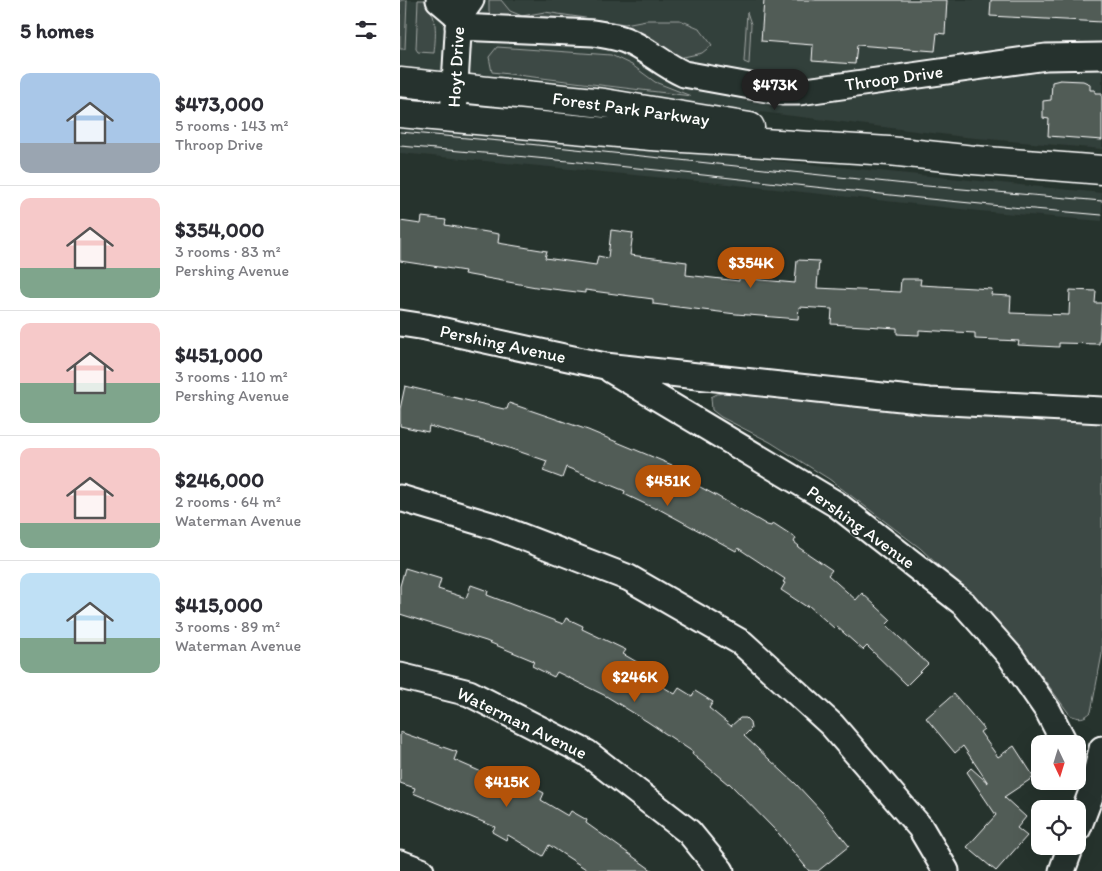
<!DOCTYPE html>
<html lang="en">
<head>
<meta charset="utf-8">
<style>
  body { margin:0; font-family:Itim,sans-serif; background:#f7f7f7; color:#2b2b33; height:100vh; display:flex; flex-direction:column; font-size:19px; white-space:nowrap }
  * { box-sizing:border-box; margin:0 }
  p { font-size:16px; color:#7c7c81 }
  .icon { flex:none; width:28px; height:28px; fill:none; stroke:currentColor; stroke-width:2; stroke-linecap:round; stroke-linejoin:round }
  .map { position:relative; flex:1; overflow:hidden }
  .side { display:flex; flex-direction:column; background:#fff; width:400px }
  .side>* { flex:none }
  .needle { width:32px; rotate:176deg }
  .buttons { position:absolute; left:631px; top:735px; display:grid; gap:10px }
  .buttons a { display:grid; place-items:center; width:55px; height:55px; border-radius:10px; background:#fff; box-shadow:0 5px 20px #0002; font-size:25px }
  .price { position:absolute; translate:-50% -42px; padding:0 11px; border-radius:18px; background:#b45309; color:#fff; font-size:16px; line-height:32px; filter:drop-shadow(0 1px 2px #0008) }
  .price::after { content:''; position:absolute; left:50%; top:30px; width:15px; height:11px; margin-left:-8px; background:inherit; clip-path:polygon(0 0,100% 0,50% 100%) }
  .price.on { background:#222; color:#fff }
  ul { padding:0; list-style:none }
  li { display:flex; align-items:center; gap:15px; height:125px; padding:0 20px }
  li+li { border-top:1px solid #e1e1e2 }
  li span { display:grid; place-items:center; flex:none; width:140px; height:100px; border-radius:10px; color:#555 }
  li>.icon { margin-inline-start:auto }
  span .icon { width:60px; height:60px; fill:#fffc; stroke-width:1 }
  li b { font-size:21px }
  h2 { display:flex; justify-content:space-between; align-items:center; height:60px; padding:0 20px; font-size:21px }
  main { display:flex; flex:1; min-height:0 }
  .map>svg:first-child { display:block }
</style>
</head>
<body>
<main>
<section class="side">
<h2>5 homes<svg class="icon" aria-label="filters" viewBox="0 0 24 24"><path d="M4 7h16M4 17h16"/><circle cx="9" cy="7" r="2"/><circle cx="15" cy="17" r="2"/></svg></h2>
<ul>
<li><span style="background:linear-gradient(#a9c7e8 70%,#9aa5b1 0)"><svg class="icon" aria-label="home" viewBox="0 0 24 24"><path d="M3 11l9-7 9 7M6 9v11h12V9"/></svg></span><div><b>$473,000</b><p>5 rooms · 143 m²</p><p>Throop Drive</p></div></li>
<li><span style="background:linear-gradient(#f6c9c9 70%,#7fa58c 0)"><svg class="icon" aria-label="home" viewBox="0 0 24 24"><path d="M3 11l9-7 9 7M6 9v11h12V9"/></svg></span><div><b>$354,000</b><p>3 rooms · 83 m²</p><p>Pershing Avenue</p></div></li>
<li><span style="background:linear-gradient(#f6c9c9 60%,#7fa58c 0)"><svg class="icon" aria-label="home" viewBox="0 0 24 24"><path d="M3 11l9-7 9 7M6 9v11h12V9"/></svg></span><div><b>$451,000</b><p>3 rooms · 110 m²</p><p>Pershing Avenue</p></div></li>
<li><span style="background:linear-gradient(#f6c9c9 75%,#7fa58c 0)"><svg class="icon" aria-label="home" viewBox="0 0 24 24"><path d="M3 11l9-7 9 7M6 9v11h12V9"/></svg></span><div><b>$246,000</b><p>2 rooms · 64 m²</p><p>Waterman Avenue</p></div></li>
<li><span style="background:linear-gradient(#bfe0f5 65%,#7fa58c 0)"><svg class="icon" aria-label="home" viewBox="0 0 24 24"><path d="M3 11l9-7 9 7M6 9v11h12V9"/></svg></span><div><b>$415,000</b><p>3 rooms · 89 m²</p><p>Waterman Avenue</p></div></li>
</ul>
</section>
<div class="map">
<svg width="702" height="871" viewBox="0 0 702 871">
  <rect width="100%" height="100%" fill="#26332d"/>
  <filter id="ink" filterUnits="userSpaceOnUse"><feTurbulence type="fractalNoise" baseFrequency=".02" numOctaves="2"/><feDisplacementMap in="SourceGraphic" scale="10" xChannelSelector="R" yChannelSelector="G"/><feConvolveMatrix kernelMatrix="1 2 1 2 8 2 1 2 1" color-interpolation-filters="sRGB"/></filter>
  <g filter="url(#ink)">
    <path fill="#333f3a" d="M 0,0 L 702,0 L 702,149 L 565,137 L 97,80 L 0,70 Z
      M 0,124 L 702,193 L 702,221 L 579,211 L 318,183 L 0,153 Z"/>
    <path fill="#3e4944" stroke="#9ea4a2" d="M 0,0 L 7,0 L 5,49 L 0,49 Z
      M 18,0 L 24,0 C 38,16 36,33 34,53 L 18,52 L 16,49 Z
      M 89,0 L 101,0 L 110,11 L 122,16 L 145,12 L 225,24 L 246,20 L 280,20 L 299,28 L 312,45 L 302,53 L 279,58 L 94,20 L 89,12 Z
      M 347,12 L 351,24 L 349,64 L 344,62 Z
      M 97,47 L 211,55 L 232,65 L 255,82 L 291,96 L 92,72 L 89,57 Z
      M 324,393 L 570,416 L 702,422 L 702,654 L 691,712 C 684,719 679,719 670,715 L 624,652 L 562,588 L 520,548 L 429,479 L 370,442 L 321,417 L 312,410 L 311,397 L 317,394 Z"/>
    <path fill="#515c57" stroke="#fff" d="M 364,0 L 547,0 L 545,34 L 537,33 L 535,51 L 457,45 L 455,64 L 412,61 L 413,45 L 361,41 Z
      M 591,0 L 702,0 L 702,22 L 590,16 Z
      M 660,80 L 683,81 L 690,84 L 690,90 L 695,90 L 695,93 L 702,93 L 702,140 L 648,136 L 649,119 L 643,118 L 643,101 L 651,100 L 652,82 Z
      M 22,217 L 46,220 L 45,225 L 99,234 L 98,243 L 147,251 L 145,258 L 196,265 L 198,256 L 208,258 L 211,230 L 233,233 L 230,255 L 287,262 L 286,275 L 339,281 L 339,278 L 395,283 L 397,260 L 419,261 L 417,288 L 500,292 L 501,279 L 521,279 L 520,285 L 592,289 L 591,295 L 611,296 L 610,313 L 669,315 L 670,290 L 696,291 L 695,303 L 702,303 L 699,344 L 659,343 L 659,347 L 618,345 L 619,341 L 575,339 L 575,333 L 519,330 L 519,335 L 497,334 L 497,328 L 431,324 L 432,309 L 399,307 L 398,319 L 336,314 L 253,304 L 253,299 L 185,290 L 185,293 L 136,287 L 64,274 L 65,271 L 0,261 L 0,221 L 21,224 Z
      M 5,386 L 104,409 L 107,409 L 109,403 L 188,430 L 272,465 L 270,471 L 317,496 L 367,525 L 371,526 L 373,523 L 396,538 L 394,542 L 399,546 L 398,547 L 432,570 L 428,575 L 456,600 L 462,593 L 491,620 L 486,625 L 528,664 L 507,685 L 467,646 L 463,650 L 436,626 L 434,628 L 408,605 L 407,607 L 381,590 L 385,583 L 383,582 L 385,579 L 338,548 L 336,551 L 257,508 L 256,509 L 224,494 L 225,491 L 166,467 L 162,478 L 143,471 L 147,461 L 94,443 L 29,426 L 28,432 L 0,426 L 0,409 Z
      M 5,568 L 41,579 L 38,589 L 66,598 L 71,585 L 88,591 L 87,595 L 163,624 L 166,618 L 183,626 L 182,629 L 226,650 L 223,654 L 249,669 L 245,676 L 275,694 L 279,688 L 292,696 L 295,691 L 313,702 L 309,708 L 331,726 L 340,718 L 346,718 L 350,722 L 351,729 L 344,736 L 396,784 L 422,812 L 449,846 L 418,871 L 409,871 L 379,834 L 329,783 L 328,784 L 292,754 L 293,752 L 248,722 L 206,696 L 157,672 L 154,677 L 132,666 L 134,661 L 86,641 L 0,614 L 0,586 Z
      M 554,694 L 584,729 L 580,732 L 598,757 L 614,746 L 634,777 L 604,797 L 626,817 L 617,828 L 627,836 L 596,871 L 567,847 L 596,815 L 567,772 L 571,768 L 588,783 L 563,746 L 555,753 L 526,718 Z
      M 0,732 L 57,752 L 54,760 L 123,790 L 127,784 L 144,793 L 141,800 L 168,816 L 171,811 L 187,820 L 186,823 L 253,871 L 189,871 L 149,845 L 143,856 L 108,835 L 106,840 L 92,832 L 95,827 L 13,793 L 15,788 L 0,783 Z"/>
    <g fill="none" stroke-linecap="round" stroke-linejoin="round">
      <g stroke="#fff" stroke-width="29">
        <path id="minor" d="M 39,0 L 59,17 L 71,0
          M 58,27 L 193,33 C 204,35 215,36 225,40 C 246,48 263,65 284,74 L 383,92 L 399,92 L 646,57 L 702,56
          M 53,117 L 59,17
          M 0,323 L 26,327 L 205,366 L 529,401 L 702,410
          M 211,370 L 436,504 L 564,604 L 610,656 L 648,711 L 665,744
          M 0,498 L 94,526 L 229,578 L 342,643 L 432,725 L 520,827 L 546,871
          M 0,676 L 69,693 L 187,753 L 289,832 L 321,871
          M 678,828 L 691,794 L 702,749
          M 0,863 L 21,871
          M 662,871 L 671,846"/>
      </g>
      <g stroke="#fff" stroke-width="31">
        <path id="major" d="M 0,82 L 204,103 L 350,127
          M 0,113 L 251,136 L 489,151 L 574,160 L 702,170"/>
      </g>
      <use href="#minor" stroke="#26332d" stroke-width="25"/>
      <use href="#major" stroke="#26332d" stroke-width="28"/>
      <path stroke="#fff" stroke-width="1" d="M 0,132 L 100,141 L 515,185 L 702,201
        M 0,146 C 234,164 468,196 702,215"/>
    </g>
  </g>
  <g text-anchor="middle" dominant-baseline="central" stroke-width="4" stroke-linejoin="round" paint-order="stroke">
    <g font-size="18" fill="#fff" stroke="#26332d">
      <text transform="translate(56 67) rotate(-87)">Hoyt Drive</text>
      <text transform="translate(494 78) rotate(-8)">Throop Drive</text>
      <text transform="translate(231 109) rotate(8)">Forest Park Parkway</text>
      <text transform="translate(103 344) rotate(12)">Pershing Avenue</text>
      <text transform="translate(461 527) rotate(36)">Pershing Avenue</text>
      <text transform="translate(122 723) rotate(26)">Waterman Avenue</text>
    </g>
  </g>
</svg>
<div class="buttons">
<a><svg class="needle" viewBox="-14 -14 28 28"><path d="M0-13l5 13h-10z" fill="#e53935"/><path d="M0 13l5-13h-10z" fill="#7c7c81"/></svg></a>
<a><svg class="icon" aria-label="locate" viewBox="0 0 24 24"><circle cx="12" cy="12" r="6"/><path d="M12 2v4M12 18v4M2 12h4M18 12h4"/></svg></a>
</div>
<b class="price on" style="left:375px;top:111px">$473K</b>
<b class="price" style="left:351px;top:289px">$354K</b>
<b class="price" style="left:268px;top:507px">$451K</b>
<b class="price" style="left:235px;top:703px">$246K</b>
<b class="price" style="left:107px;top:808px">$415K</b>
</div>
</main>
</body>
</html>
